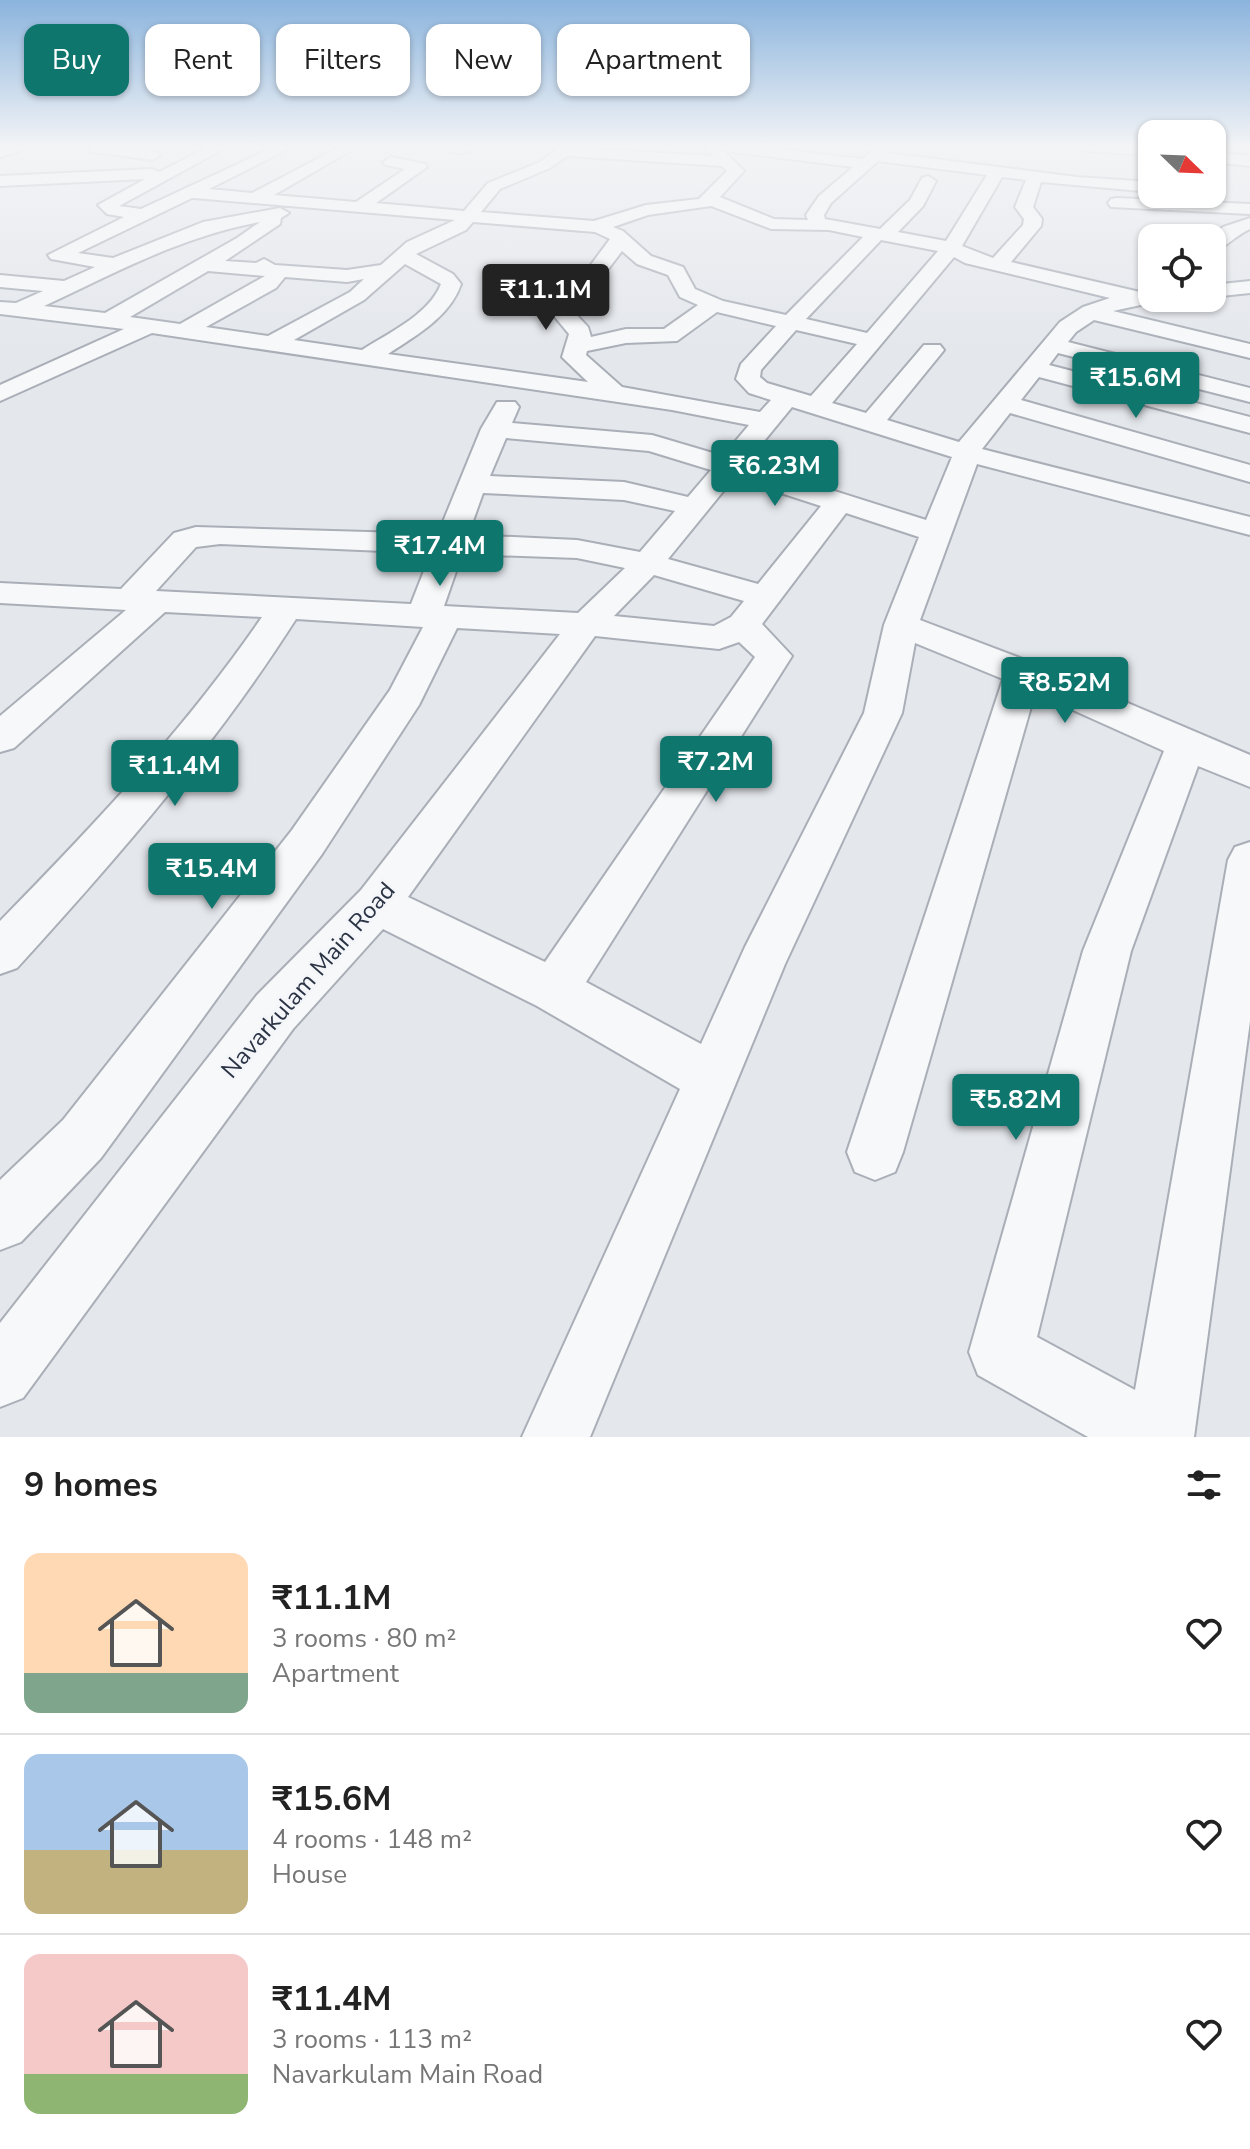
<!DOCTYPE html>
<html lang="en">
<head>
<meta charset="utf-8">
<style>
  body { margin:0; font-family:"Nunito Sans",sans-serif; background:#f2f2f2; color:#222; height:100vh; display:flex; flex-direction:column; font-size:30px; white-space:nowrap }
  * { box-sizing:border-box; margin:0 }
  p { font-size:26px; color:#767676 }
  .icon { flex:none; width:44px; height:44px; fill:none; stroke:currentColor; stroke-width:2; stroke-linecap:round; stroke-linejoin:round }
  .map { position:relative; height:1437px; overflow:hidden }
  .side { display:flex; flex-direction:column; background:#fff; flex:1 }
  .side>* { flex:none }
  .top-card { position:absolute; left:24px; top:24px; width:800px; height:72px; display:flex; gap:16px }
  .needle { width:52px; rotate:113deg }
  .buttons { position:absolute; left:1138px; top:120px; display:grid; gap:16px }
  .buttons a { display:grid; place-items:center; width:88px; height:88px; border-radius:16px; background:#fff; box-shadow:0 2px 6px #0004; font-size:40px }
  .price { position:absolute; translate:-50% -68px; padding:0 18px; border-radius:8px; background:#0f766e; color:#fff; font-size:26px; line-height:52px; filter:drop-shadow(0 2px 4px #0008) }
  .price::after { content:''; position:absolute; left:50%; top:48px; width:24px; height:18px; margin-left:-12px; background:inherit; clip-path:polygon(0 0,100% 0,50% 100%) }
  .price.selected { background:#222; color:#fff }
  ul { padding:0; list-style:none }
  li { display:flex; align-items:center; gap:24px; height:200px; padding:0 24px }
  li+li { border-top:2px solid #e0e0e0 }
  li span { display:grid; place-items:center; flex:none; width:224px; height:160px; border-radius:16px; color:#555 }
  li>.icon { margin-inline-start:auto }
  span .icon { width:96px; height:96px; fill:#fffc; stroke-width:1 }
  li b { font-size:34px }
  h2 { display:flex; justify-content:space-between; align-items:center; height:96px; padding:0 24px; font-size:34px }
  .pill { padding:0 28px; border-radius:16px; background:#fff; box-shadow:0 2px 6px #0004; font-size:28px; line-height:72px }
  .pill.selected { background:#0f766e; color:#fff }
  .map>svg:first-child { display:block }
</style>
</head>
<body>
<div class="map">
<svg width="1250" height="1437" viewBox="0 0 1250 1437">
  <rect width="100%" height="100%" fill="#e4e7ec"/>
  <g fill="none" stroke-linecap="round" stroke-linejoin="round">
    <g stroke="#a9aeb7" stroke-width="4">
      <path id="minor" d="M 9,147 L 31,147 L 0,157 L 0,149 Z
        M 88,147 C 108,147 143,142 160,155 L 152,160 L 94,152 L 89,151 Z
        M 209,147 L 227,147 L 119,206 L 141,209 L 274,147 L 292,147 L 209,189 L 252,193 L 340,147 L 357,147 L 274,195 L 356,202 L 405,169 L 386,165 L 383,162 L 391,157 L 425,164 L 427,167 L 376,203 L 464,211 L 488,183 L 540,162 L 560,147 L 713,156 L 705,147 L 760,147 L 862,159 L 877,147 L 892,147 L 887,153 L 1077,177 L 1152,182 L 1152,192 L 1041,182 L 1033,207 L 1042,219 L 1041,226 L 1011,262 L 1140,292 L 1152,291 L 1152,298 L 1162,298 L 1159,301 L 1113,311 L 1250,344 L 1250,358 L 1094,320 L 1076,332 L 1068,342 L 1250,388 L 1250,402 L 1058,353 L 1049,365 L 1250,417 L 1250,433 L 1039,377 L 1021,400 L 1250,465 L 1250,482 L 1010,413 L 982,449 L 1250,517 L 1250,535 L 977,464 L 920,620 L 1036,664 L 1250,755 L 1250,787 L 1198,766 L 1131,951 L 1037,1337 L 1135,1390 L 1228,860 L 1235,847 L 1250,842 L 1250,1021 L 1194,1437 L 1088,1437 L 978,1375 L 969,1352 L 1083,951 L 1164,751 L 1035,693 L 903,1152 L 895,1172 L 875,1180 L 855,1172 L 847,1152 L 1003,679 L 915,643 L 902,713 L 785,964 L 590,1437 L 522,1437 L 680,1089 L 537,1006 L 383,929 L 293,1029 L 23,1398 L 0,1407 L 0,1323 L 257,995 L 361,890 L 560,634 L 457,628 L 419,705 L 322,854 L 101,1158 L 21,1242 L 0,1250 L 0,1180 L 63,1120 L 292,830 L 390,690 L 423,627 L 296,619 C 215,746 118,857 17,968 L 0,974 L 0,921 C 94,825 186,728 262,617 L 165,612 L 14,748 L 0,752 L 0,716 L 126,610 L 0,603 L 0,583 L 121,589 L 174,533 L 196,527 L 438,534 L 481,429 L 497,402 L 515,402 L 519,407 L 512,423 L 652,435 L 723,456 L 749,425 L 672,410 L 152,333 L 0,401 L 0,385 L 124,329 L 0,314 L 0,302 L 16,303 L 43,291 L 0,287 L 0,275 L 64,281 L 95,267 L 51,259 L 48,255 L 124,217 L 107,214 L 98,205 L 145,179 L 0,186 L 0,176 L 152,169 L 159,172 ZM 724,151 L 727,151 L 853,167 L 819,196 L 806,215 L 808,220 L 774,219 L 720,197 L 744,171 ZM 567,156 L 722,166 L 727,171 L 699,199 L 646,205 L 594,221 L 481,212 L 500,189 L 550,168 ZM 878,161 L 987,175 L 946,241 L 898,232 L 923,206 L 936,181 L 928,176 L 922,178 L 910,200 L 880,229 L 825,219 L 824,215 L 831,203 ZM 1002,177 L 1026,180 L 1015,207 L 1024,219 L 1023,225 L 993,258 L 962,246 ZM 192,198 L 194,198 L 455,220 L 407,242 L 381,265 L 347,270 L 275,265 L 264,259 L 256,263 L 225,261 L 280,224 L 281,218 L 289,213 L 280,208 L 203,222 L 113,258 L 78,253 ZM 711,206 L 771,229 L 829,230 L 863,237 L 786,315 L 723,301 L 695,289 L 683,267 L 651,256 L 623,231 L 613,227 L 648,215 ZM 260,222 L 237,238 L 105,313 L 44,306 C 117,272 180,237 260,222 ZM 473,222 L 595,232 L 610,239 L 579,281 L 549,310 L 569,334 L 562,357 L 588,382 L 388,354 C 415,336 450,317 461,284 L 453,274 L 416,254 L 466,230 ZM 881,240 L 938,251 L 867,333 L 806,319 ZM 622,251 L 637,264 L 668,275 L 680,297 L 698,305 L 664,329 L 626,329 L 591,337 L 588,327 L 572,310 L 593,289 ZM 954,257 L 965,263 L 1110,298 L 1083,307 L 1060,322 L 959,442 L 887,420 L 940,355 L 944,350 L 940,345 L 924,345 L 866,413 L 832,403 ZM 405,264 L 441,284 C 429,315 388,333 362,350 L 294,340 L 364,300 ZM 208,271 L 265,276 L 180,324 L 130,317 ZM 285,277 L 347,282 L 364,279 L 350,292 L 268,336 L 206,327 L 276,288 ZM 717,312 L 776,326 L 741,364 L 736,379 L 749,393 L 771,400 L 760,412 L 622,387 L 586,355 L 587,351 L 626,343 L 677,341 ZM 796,330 L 857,344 L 811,396 L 767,383 L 760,377 L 761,370 ZM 792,407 L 952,457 L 926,520 L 746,463 ZM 506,438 L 649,451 L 711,470 L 688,497 L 624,482 L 490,476 ZM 734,478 L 821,506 L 758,584 L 668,559 ZM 483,493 L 624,500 L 675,511 L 640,552 L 577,540 L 468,535 ZM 846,513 L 919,537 L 884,625 L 864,713 L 745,947 L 701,1044 L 586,982 L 792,656 L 762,624 ZM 220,544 L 431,553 L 411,604 L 156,591 L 196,547 ZM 462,554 L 577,558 L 625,568 L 578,613 L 444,606 ZM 654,575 L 744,601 L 731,617 L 714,626 L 614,616 ZM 595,636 L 719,649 L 739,642 L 755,657 L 545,962 L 408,897 Z
        M 443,147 L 474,147 L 475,148 C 468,155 450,154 443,147 Z
        M 1078,147 L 1152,147 L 1152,155 L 1085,151 Z
        M 1212,152 L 1250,156 L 1250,166 L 1212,162 Z
        M 1117,198 L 1250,204 L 1250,214 L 1111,207 L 1108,203 L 1111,199 Z
        M 1250,218 L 1250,229 C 1236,235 1226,248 1212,252 L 1210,238 L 1223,227 Z
        M 1250,281 L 1250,293 L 1212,297 L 1212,285 Z"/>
    </g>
    <use href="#minor" fill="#f7f8fa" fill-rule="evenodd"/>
  </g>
  <linearGradient id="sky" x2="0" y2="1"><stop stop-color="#8bb4dd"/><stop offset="0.42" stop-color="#f3f4f6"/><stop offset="1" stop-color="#f3f4f6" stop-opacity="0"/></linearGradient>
  <rect width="1250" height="348" fill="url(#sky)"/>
  <g text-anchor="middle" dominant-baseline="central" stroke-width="6" stroke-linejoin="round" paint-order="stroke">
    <g font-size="24" fill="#2b3445" stroke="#f4f6f9">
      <text transform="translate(308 980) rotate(-49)">Navarkulam Main Road</text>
    </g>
  </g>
</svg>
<div class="buttons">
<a><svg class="needle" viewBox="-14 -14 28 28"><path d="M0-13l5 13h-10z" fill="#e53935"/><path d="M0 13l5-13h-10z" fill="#767676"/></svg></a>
<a><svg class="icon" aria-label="locate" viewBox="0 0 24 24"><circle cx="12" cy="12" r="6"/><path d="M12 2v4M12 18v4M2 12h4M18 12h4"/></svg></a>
</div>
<b class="price selected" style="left:546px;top:332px">₹11.1M</b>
<b class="price" style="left:1136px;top:420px">₹15.6M</b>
<b class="price" style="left:775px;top:508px">₹6.23M</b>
<b class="price" style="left:440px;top:588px">₹17.4M</b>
<b class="price" style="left:1065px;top:725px">₹8.52M</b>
<b class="price" style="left:716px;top:804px">₹7.2M</b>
<b class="price" style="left:175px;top:808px">₹11.4M</b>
<b class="price" style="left:212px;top:911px">₹15.4M</b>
<b class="price" style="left:1016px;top:1142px">₹5.82M</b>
<div class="top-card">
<a class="pill selected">Buy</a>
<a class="pill">Rent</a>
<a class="pill">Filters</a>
<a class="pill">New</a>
<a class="pill">Apartment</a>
</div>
</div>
<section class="side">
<h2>9 homes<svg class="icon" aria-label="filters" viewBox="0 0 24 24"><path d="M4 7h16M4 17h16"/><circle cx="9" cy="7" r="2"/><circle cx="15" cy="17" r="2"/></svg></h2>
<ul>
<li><span style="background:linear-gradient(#ffd9b3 75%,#7fa58c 0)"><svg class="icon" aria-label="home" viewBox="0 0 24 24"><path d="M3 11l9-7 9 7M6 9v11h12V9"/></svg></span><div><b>₹11.1M</b><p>3 rooms · 80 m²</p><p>Apartment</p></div><svg class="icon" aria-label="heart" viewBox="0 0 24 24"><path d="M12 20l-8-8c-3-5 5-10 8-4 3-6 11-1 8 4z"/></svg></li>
<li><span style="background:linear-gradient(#a9c7e8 60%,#c2b280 0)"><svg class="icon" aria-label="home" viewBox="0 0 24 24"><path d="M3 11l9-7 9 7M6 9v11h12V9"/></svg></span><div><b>₹15.6M</b><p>4 rooms · 148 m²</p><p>House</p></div><svg class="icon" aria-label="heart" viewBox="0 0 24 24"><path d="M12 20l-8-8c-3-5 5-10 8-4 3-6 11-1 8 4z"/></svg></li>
<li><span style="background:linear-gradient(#f6c9c9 75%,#8fb573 0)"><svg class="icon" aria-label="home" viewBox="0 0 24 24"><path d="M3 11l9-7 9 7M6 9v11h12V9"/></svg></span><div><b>₹11.4M</b><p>3 rooms · 113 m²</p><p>Navarkulam Main Road</p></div><svg class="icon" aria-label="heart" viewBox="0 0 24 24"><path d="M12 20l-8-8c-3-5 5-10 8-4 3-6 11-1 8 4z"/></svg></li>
</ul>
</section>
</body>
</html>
